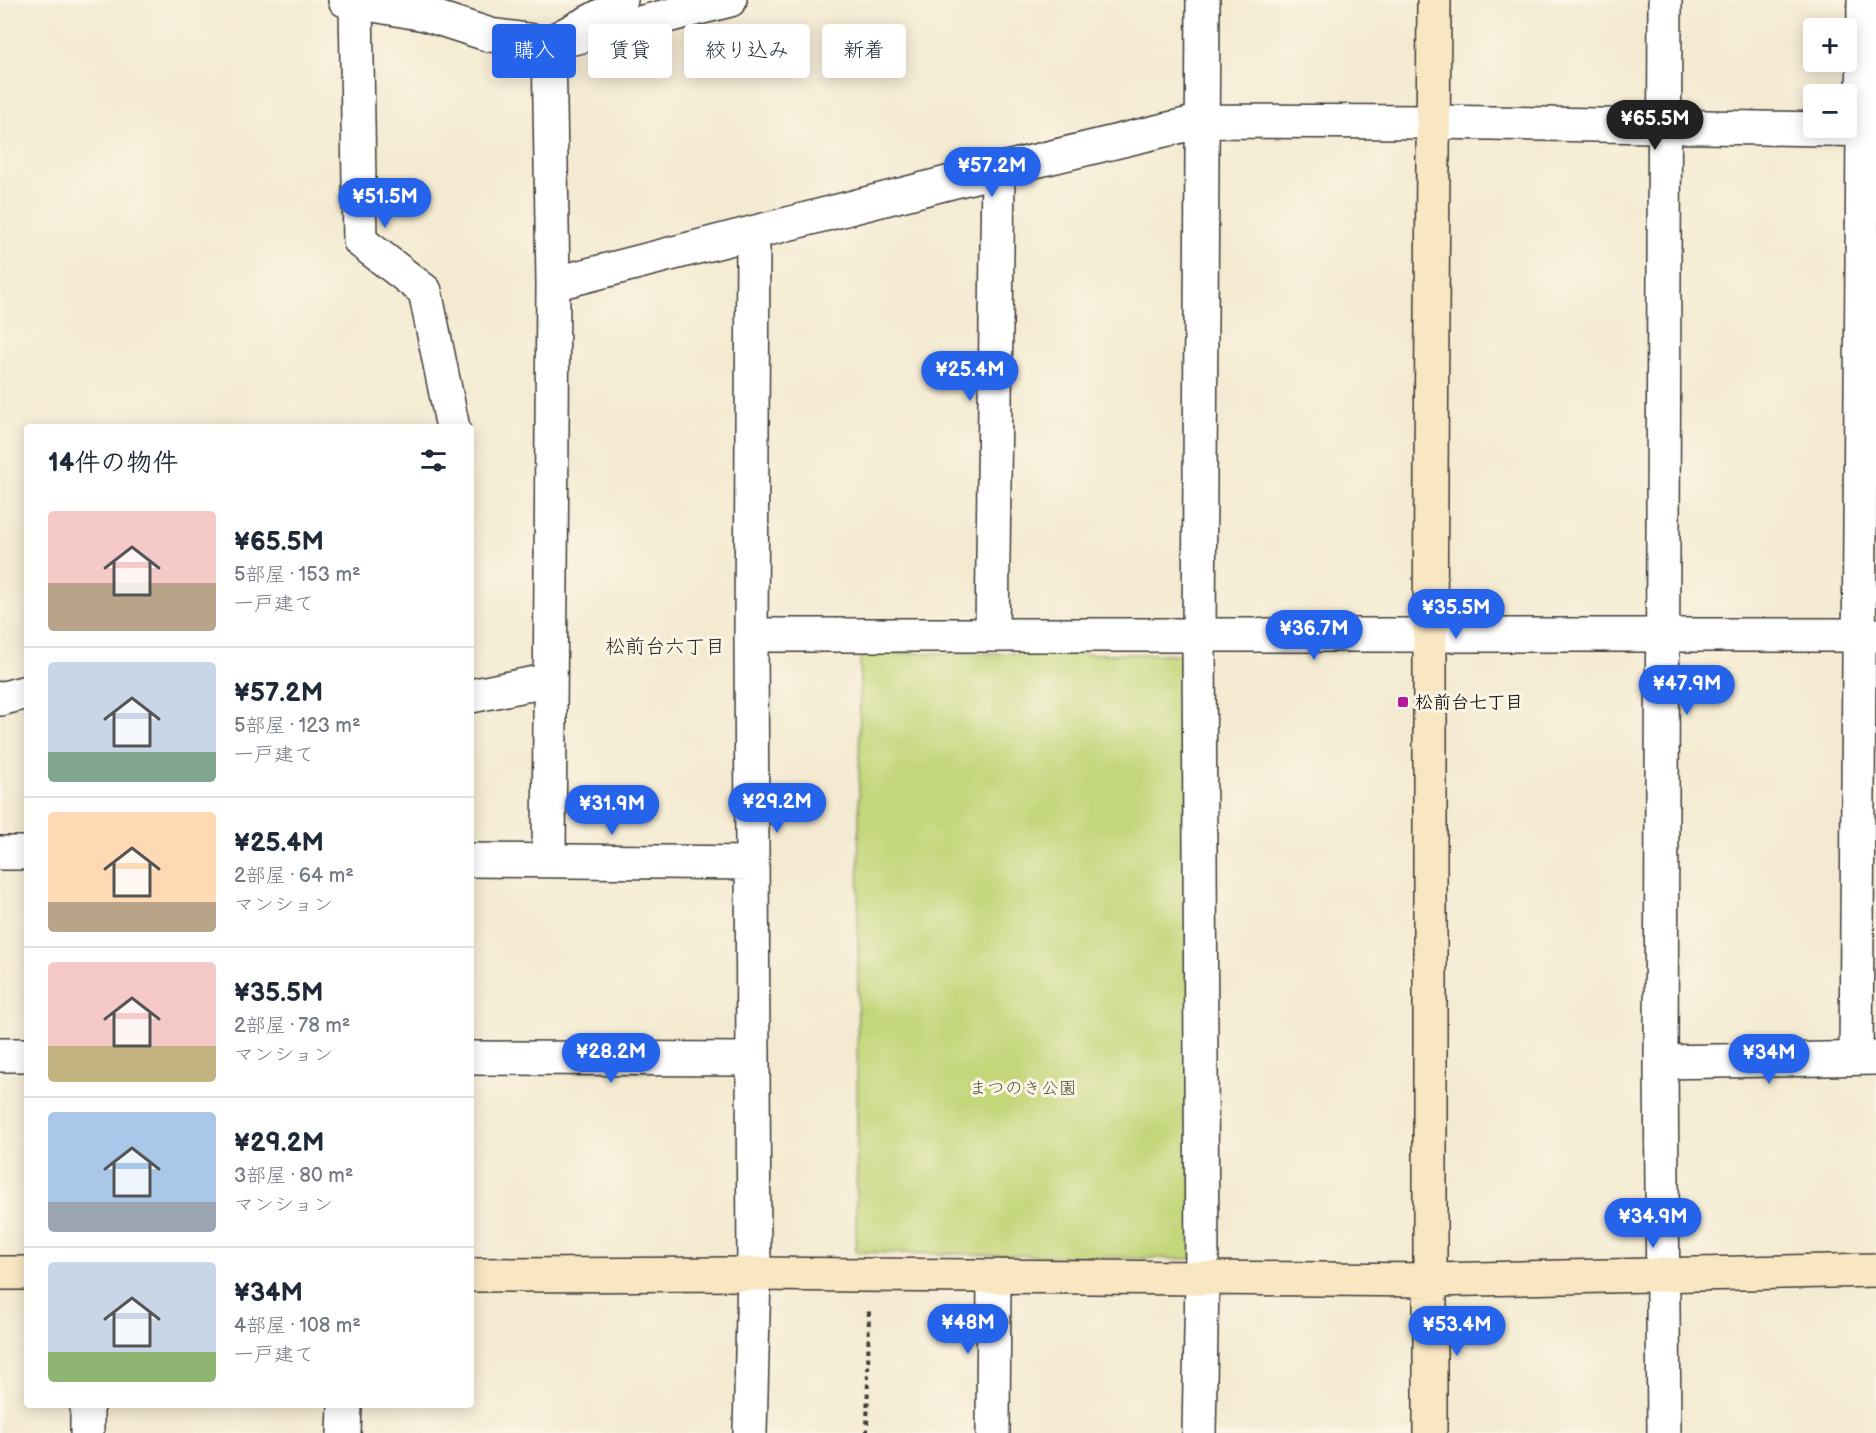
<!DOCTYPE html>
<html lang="ja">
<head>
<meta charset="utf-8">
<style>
  body { margin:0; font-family:"Balsamiq Sans","Klee One",sans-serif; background:#f2f2f3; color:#1f2937; height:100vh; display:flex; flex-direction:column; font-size:22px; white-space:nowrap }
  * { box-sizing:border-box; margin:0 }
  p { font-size:20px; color:#747a83 }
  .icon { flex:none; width:33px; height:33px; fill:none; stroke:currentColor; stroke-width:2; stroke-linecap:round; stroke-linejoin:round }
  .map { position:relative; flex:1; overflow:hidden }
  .details { position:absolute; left:24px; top:424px; width:450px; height:984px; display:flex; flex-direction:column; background:#fff; border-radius:6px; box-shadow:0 3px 15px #0003 }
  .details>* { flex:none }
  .banner { position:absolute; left:492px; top:24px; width:570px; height:54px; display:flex; gap:12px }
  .controls { position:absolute; left:1803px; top:18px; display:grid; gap:12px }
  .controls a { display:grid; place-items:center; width:54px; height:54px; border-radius:6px; background:#fff; box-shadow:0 3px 15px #0003; font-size:30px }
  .price { position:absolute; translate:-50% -51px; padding:0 14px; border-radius:21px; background:#2563eb; color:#fff; font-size:20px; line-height:39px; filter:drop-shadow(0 2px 3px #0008) }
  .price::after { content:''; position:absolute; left:50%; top:36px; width:18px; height:14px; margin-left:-9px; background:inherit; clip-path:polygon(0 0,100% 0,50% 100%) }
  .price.on { background:#222; color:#fff }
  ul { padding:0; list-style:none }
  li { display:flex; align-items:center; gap:18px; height:150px; padding:0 24px }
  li+li { border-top:2px solid #e0e1e3 }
  li span { display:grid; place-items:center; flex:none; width:168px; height:120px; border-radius:6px; color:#555 }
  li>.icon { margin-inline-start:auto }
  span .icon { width:72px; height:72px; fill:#fffc; stroke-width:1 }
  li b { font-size:26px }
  h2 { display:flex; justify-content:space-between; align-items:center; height:72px; padding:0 24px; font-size:26px }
  .chip { padding:0 21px; border-radius:6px; background:#fff; box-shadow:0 3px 15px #0003; font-size:21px; line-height:54px }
  .chip.on { background:#2563eb; color:#fff }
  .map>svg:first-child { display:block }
</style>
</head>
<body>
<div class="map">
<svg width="1876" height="1433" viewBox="0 0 1876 1433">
  <rect width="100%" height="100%" fill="#fcf5e5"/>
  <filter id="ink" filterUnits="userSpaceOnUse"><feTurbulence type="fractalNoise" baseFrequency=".0167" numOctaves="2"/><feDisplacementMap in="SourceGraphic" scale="12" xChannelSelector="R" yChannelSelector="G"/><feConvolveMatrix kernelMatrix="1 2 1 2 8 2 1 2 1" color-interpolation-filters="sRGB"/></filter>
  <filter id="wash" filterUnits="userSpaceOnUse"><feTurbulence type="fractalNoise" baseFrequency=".008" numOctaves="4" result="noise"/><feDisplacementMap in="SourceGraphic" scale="24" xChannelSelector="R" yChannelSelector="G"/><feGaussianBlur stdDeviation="1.35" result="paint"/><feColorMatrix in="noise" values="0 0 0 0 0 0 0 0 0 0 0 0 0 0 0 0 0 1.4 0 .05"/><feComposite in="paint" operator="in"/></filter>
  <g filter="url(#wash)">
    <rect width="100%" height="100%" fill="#f4ead1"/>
    <path fill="#c3d679" stroke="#70794a" stroke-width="1.5" d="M 860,653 L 1187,654 L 1192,1259 L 856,1252 Z"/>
  </g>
  <g filter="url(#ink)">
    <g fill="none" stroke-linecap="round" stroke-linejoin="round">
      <g stroke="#3c3b37" stroke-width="36">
        <path id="street" d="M 345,0 L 425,14 L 490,35 L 549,43 L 616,29 L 730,0
          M 356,2 L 360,241 L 425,291 L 453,428
          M 553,284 L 998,170 L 1202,121 L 1434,122 L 1876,130
          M 751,635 L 1876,635
          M 992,635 L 998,170
          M 471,696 L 550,680
          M 0,699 L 27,692
          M 0,853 L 27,853
          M 471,860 L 752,863
          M 549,860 L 553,284 L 549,43 L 608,12 L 621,0
          M 0,1055 L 27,1055
          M 1856,1057 L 1864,0
          M 471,1058 L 752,1059
          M 1661,1062 L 1876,1058
          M 87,1406 L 87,1433
          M 344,1433 L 345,1406
          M 750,1433 L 754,1274 L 751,635 L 753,234
          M 993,1433 L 994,1277
          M 1199,1433 L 1202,1280 L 1199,635 L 1203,0
          M 1664,1433 L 1661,1062 L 1665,0"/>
      </g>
      <g stroke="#3c3b37" stroke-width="36">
        <path id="secondary" d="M 0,1273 L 27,1273
          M 471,1275 L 754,1274 L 1432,1280 L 1876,1270
          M 1430,1433 L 1430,635 L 1434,0"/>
      </g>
      <path stroke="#3c3b37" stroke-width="4" stroke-dasharray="4.5 4.5" stroke-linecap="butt" d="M 867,1433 L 869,1308"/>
      <use href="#street" stroke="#fff" stroke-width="33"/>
      <use href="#secondary" stroke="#f9e7c3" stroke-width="33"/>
    </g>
  </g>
  <rect fill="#b5179e" stroke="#fcf5e5" stroke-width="2" x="1397" y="696" width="12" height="12" rx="3"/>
  <g text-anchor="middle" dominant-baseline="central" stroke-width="6" stroke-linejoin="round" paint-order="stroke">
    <g font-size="18" font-weight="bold" fill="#1c1c1c" stroke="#fcf5e5" text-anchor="start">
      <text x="1415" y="702">松前台七丁目</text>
    </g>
    <g font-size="18" fill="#4e5438" stroke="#fcf5e5">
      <text x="1023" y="1088">まつのき公園</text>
    </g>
    <g font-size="20" fill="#1c1c1c" stroke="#fcf5e5">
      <text x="665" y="647">松前台六丁目</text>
    </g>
  </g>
</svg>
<div class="controls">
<a>+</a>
<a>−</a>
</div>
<b class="price on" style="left:1655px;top:151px">¥65.5M</b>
<b class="price" style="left:992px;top:198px">¥57.2M</b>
<b class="price" style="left:385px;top:229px">¥51.5M</b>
<b class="price" style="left:970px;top:402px">¥25.4M</b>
<b class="price" style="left:1456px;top:640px">¥35.5M</b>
<b class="price" style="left:1314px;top:661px">¥36.7M</b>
<b class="price" style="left:1687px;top:716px">¥47.9M</b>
<b class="price" style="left:777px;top:834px">¥29.2M</b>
<b class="price" style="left:612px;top:836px">¥31.9M</b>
<b class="price" style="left:611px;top:1084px">¥28.2M</b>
<b class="price" style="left:1769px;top:1085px">¥34M</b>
<b class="price" style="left:1653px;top:1249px">¥34.9M</b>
<b class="price" style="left:968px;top:1355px">¥48M</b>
<b class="price" style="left:1457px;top:1357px">¥53.4M</b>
<div class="banner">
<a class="chip on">購入</a>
<a class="chip">賃貸</a>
<a class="chip">絞り込み</a>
<a class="chip">新着</a>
</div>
<section class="details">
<h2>14件の物件<svg class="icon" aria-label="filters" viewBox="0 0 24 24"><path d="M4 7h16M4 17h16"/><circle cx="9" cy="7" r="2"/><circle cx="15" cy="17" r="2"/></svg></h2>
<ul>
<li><span style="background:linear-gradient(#f6c9c9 60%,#b9a48a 0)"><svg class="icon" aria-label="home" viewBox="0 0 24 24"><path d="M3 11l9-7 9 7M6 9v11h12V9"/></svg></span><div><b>¥65.5M</b><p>5部屋 · 153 m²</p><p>一戸建て</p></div></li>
<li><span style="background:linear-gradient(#c9d6e8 75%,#7fa58c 0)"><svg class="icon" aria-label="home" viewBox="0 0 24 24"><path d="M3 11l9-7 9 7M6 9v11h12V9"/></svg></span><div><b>¥57.2M</b><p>5部屋 · 123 m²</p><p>一戸建て</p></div></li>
<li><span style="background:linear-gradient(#ffd9b3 75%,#b9a48a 0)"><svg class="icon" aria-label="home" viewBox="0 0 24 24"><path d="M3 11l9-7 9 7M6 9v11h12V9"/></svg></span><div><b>¥25.4M</b><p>2部屋 · 64 m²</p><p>マンション</p></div></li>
<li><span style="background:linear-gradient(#f6c9c9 70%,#c2b280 0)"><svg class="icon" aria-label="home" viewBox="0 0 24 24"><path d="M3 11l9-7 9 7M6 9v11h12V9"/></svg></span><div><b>¥35.5M</b><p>2部屋 · 78 m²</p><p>マンション</p></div></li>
<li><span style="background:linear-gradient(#a9c7e8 75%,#9aa5b1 0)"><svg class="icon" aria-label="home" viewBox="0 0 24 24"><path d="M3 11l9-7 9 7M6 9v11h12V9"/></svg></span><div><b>¥29.2M</b><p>3部屋 · 80 m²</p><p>マンション</p></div></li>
<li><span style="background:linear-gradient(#c9d6e8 75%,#8fb573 0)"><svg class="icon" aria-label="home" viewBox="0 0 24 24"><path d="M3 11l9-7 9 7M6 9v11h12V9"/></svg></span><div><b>¥34M</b><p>4部屋 · 108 m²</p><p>一戸建て</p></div></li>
</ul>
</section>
</div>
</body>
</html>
